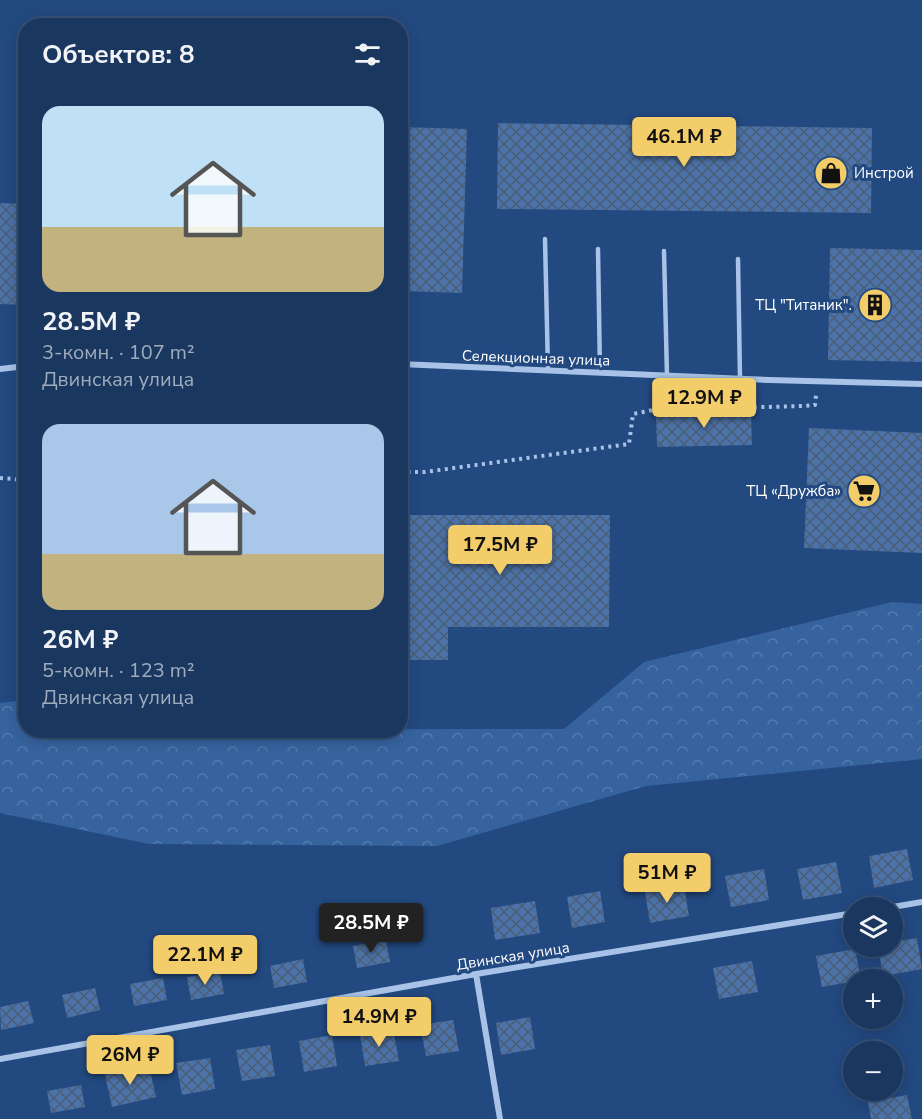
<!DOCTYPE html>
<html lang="ru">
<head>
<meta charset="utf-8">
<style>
  body { margin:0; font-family:"Nunito Sans",sans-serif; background:#274269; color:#f1f3f6; height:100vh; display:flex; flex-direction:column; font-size:22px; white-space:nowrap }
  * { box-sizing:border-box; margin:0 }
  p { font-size:20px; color:#9facbd }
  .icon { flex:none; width:33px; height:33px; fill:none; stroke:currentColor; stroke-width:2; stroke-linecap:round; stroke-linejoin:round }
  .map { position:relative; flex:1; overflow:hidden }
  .drawer { position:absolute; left:18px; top:18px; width:390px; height:720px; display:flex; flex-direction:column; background:#1a3760; border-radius:24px; box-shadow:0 3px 15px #0003,0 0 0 2px #385175 }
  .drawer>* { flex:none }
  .tools { position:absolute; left:843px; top:897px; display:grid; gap:12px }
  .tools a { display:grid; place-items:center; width:60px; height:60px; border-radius:50%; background:#1a3760; box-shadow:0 3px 15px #0003,0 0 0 2px #385175; font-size:30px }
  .price { position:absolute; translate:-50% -51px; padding:0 14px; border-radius:6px; background:#f3cd6a; color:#111; font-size:20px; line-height:39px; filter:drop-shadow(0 2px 3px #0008) }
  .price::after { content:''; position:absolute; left:50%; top:36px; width:18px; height:14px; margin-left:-9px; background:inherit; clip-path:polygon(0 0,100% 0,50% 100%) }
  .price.current { background:#222; color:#fff }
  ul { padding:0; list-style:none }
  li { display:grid; align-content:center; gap:12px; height:318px; padding:0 24px }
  li span { display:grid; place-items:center; height:186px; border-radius:18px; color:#555 }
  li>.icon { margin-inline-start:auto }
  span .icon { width:108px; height:108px; fill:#fffc; stroke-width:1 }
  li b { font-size:26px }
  h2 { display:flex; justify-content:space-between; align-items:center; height:72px; padding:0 24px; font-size:26px }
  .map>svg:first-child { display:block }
</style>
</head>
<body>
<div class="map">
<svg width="922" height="1119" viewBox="0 0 922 1119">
  <defs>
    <pattern id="forest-crowns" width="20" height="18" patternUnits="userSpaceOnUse" patternTransform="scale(1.5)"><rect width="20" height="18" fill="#36639e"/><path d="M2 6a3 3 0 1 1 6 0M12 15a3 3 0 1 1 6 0" fill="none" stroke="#547aad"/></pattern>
    <pattern id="building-cross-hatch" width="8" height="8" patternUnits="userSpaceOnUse" patternTransform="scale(1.5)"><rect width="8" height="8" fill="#4b73a9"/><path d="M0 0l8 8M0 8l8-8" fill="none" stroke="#4c5e76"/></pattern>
  </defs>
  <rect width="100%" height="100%" fill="#224980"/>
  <path fill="url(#forest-crowns)" d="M 892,602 L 922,604 L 922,759 L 646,786 L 437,846 L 149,844 L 0,813 L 0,703 L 25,700 L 26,730 L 564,729 L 644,662 Z"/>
  <path fill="url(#building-cross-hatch)" d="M 498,123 L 872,128 L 871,213 L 497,209 Z
    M 400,127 L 467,129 L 462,293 L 400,291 Z
    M 0,203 L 26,204 L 26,305 L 0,304 Z
    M 830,248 L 922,250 L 922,362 L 828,360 Z
    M 751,411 L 752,445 L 657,447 L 656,413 Z
    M 809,428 L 922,433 L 922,553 L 804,548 Z
    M 400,515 L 610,515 L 609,627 L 448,627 L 448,660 L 400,660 Z
    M 907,849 L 913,880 L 874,888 L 869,856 Z
    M 836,862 L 842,893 L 803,900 L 797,869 Z
    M 764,869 L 769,900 L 731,907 L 725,876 Z
    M 684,885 L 689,916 L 650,923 L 645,892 Z
    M 600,891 L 605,922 L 572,928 L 567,897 Z
    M 535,901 L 540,933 L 495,940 L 491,908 Z
    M 917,938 L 922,969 L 883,976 L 878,946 L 892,946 L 892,942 Z
    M 386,940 L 390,962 L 357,968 L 353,946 Z
    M 855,949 L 861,980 L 822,987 L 816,956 Z
    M 303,959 L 307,982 L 274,988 L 270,966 Z
    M 752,961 L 758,992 L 719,999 L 713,968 Z
    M 220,972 L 224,994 L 191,1000 L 187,977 Z
    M 163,978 L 167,1000 L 134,1006 L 130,984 Z
    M 95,988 L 100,1010 L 67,1018 L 62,995 Z
    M 28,1001 L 34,1023 L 1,1030 L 0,1007 Z
    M 530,1017 L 535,1049 L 501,1055 L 496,1023 Z
    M 453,1020 L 459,1051 L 426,1056 L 420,1025 Z
    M 393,1029 L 399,1061 L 365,1066 L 360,1035 Z
    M 332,1035 L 337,1066 L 304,1072 L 299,1041 Z
    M 270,1045 L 275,1076 L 242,1081 L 236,1050 Z
    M 210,1058 L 215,1089 L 182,1095 L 176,1063 Z
    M 149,1066 L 156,1097 L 112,1107 L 105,1075 Z
    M 81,1085 L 85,1107 L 51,1113 L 47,1091 Z
    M 907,1095 L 912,1119 L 871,1119 L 868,1102 Z"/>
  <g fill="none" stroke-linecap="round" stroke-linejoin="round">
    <path stroke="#a8c3e7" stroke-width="4" stroke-dasharray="3 4.5" stroke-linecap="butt" d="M 400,472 L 425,472 L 629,444 L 633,414 L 653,410 L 803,406 L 815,405 L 816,395
      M 0,478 L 26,480"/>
    <path stroke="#a8c3e7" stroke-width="4.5" d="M 545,239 L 548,370
      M 598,249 L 600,372
      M 664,251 L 667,376
      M 738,259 L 740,379"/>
    <path stroke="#a8c3e7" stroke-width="6" d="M 400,364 L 769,380 L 922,384
      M 0,369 L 26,366
      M 887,908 L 922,902
      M 476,974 L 500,1119
      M 0,1059 L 476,974 L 854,913"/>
  </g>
  <defs>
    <g id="shop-disc" transform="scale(1.725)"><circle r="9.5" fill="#f3cd6a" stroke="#224980"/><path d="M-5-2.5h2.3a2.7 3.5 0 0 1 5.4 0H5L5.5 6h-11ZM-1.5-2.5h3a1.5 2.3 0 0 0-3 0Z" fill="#111"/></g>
    <g id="building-disc" transform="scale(1.725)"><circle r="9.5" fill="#f3cd6a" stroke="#224980"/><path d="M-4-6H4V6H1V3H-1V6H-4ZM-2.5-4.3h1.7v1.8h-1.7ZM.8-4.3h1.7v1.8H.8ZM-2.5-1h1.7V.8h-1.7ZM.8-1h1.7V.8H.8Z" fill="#111"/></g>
    <g id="supermarket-disc" transform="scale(1.725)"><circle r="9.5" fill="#f3cd6a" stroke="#224980"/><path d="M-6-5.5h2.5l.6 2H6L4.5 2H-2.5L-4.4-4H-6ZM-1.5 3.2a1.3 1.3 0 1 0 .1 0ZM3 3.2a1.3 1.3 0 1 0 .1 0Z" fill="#111"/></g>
  </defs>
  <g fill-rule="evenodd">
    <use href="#shop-disc" x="831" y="173"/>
    <use href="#building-disc" x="875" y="305"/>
    <use href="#supermarket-disc" x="864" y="491"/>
  </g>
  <g text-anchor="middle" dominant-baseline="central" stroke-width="6" stroke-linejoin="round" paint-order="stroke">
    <g font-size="15" fill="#fff" stroke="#224980" text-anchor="end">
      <text x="854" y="173" text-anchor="start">Инстрой</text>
      <text x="852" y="305">ТЦ "Титаник".</text>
      <text x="841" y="491">ТЦ «Дружба»</text>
    </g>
    <g font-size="15" fill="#fff" stroke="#224980">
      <text transform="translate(536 358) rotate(2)">Селекционная улица</text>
      <text transform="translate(513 956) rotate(-9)">Двинская улица</text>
    </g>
  </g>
</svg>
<div class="tools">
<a><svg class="icon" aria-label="layers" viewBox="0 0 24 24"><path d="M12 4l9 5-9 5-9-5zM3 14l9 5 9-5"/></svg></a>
<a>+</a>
<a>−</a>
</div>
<b class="price" style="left:684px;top:168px">46.1M ₽</b>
<b class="price" style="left:704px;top:429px">12.9M ₽</b>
<b class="price" style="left:500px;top:576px">17.5M ₽</b>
<b class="price" style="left:667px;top:904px">51M ₽</b>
<b class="price current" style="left:371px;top:954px">28.5M ₽</b>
<b class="price" style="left:205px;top:986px">22.1M ₽</b>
<b class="price" style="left:379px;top:1048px">14.9M ₽</b>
<b class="price" style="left:130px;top:1086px">26M ₽</b>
<section class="drawer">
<h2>Объектов: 8<svg class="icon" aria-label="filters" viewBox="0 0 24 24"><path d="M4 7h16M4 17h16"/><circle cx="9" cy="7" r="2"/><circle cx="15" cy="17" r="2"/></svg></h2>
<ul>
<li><span style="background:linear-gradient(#bfe0f5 65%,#c2b280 0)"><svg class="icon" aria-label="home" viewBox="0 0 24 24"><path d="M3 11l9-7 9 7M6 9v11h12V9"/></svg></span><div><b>28.5M ₽</b><p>3-комн. · 107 m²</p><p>Двинская улица</p></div></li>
<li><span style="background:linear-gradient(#a9c7e8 70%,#c2b280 0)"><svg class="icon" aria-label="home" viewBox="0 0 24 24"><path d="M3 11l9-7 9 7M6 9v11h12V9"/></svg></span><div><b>26M ₽</b><p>5-комн. · 123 m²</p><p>Двинская улица</p></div></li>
</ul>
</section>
</div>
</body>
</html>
